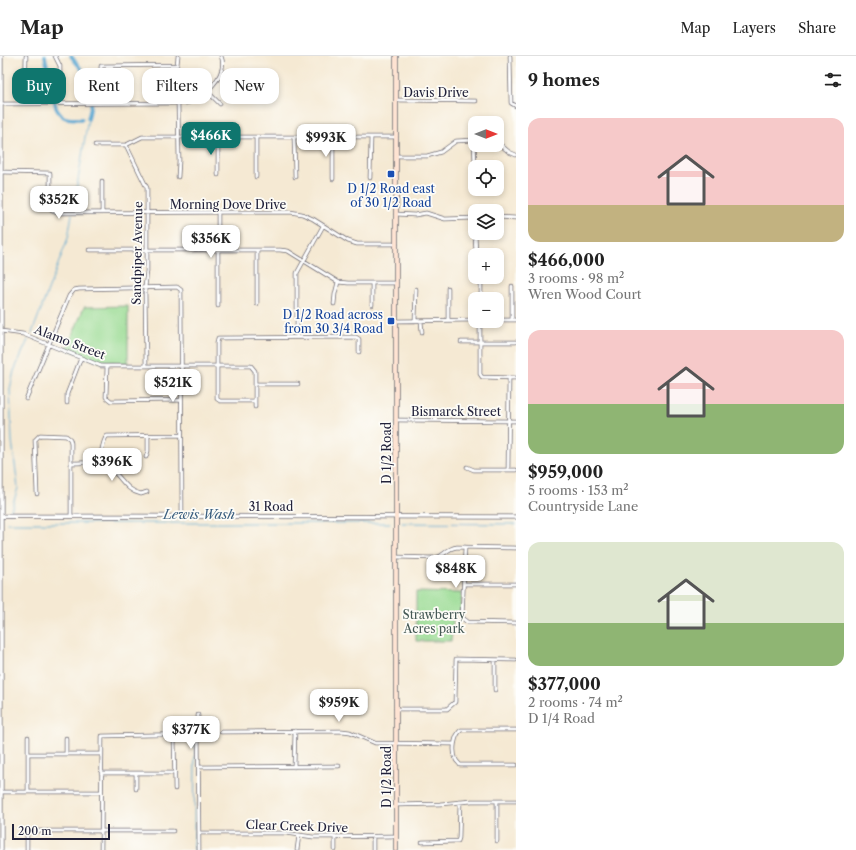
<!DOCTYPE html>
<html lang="en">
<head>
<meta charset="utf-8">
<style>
  body { margin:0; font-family:"Libre Caslon Text",serif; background:#f6f6f6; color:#222; height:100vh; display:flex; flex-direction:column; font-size:15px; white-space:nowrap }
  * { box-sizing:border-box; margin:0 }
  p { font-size:13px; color:#767676 }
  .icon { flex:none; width:22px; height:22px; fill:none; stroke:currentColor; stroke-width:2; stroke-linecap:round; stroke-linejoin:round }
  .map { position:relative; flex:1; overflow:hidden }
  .details { display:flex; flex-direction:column; background:#fff; width:340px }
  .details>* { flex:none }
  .guide { position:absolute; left:12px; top:12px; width:380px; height:36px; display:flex; gap:8px }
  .needle { width:26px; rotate:90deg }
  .controls { position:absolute; left:468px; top:60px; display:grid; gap:8px }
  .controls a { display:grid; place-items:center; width:36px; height:36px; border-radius:8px; background:#fff; box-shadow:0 2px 6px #0003; font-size:20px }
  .scale { position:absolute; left:12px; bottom:10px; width:98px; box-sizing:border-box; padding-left:4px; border:2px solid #22223b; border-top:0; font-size:11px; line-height:14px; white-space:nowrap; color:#22223b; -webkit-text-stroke:3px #fdfcf7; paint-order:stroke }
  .price { position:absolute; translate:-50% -34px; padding:0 9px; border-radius:8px; background:#fff; color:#222; font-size:13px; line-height:26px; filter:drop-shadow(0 1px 2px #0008) }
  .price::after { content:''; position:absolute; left:50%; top:24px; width:12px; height:9px; margin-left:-6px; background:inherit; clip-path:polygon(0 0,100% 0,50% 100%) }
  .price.active { background:#0f766e; color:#fff }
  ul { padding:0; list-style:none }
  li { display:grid; align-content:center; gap:8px; height:212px; padding:0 12px }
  li span { display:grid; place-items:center; height:124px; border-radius:12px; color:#555 }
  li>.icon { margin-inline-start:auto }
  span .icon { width:72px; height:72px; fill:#fffc; stroke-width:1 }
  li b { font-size:17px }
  h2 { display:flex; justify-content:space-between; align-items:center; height:48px; padding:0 12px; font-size:17px }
  .tag { padding:0 14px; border-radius:12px; background:#fff; box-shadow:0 2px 6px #0003; font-size:14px; line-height:36px }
  .tag.active { background:#0f766e; color:#fff }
  header { display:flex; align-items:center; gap:24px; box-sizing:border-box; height:56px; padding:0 20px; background:#fff; border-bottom:1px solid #e0e0e0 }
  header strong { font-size:19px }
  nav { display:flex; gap:22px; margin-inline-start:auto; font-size:14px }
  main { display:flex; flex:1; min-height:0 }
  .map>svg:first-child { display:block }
</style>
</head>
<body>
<header>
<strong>Map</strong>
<nav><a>Map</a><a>Layers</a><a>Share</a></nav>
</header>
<main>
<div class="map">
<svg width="516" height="794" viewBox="0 0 516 794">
  <rect width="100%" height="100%" fill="#fdfcf7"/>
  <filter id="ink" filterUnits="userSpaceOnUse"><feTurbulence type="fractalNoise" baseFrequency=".025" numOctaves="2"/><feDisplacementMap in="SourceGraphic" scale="8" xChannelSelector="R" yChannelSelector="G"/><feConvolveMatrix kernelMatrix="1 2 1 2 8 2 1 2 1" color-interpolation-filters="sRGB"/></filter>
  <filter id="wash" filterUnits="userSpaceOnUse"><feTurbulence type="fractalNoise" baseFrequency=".012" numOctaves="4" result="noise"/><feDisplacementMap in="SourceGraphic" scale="16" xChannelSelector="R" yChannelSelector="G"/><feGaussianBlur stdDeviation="0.9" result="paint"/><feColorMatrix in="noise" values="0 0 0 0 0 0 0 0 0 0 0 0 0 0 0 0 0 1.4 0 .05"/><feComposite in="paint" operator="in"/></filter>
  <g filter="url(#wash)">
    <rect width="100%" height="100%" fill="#f5e9d3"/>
    <path fill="#97da91" stroke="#5c7e66" d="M 128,250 L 128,307 L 100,306 L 67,293 L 84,251 Z
      M 416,536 L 462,537 L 460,556 L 453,559 L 453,567 L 451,585 L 416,585 Z"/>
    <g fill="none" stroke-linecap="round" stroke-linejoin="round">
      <path stroke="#58a7d2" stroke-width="1" d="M 73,155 L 88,63
        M 32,277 L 68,182 L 72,158
        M 10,457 L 18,432 L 12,385 L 10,333 L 14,315 L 28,284
        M 7,467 L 390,467
        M 402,467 L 516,468
        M 194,794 L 195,687"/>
      <path stroke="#58a7d2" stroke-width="3.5" d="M 45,0 L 56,52 C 63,65 68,62 82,63
        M 71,0 C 78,10 91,22 92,35 C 93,44 90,54 88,63"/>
    </g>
  </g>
  <g filter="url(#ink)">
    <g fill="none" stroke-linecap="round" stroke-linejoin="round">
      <g stroke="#6c6870" stroke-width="4.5">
        <path id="minor" d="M 55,0 L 60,10 L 60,47
          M 510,0 L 511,47 L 516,50
          M 207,35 L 220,48
          M 396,44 L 476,45
          M 25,47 L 26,0
          M 100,47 L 101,10 L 177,9 L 178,0
          M 0,48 L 186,47 C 203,43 229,19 221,0
          M 218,81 L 218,119
          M 256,81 L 256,121
          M 294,81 L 295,121
          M 333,81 L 333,123
          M 474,84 L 475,109
          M 497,86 L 509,96 L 516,99
          M 95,89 L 126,89 L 142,81 L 396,81
          M 126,89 L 147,132 L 147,215 L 145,231 L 146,310
          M 396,100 L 427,100 L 441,96 L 456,85 L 475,84
          M 1,116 L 50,117 L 50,150 L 52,155 L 57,157 L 290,156 L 302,158 L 313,163 L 348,185 L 357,188 L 396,188
          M 178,121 L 179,105 L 178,47
          M 370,122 L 371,81
          M 102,156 L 102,125
          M 396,158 L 415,159 L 426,157 L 445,163 L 475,162
          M 497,161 L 516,162
          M 475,177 L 476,199
          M 89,194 L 280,194 L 288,195 L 338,226 L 348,227 L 396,227
          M 372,227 L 372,249
          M 448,232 L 448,264
          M 481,243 L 481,221
          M 257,248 L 257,194
          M 334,248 L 335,238 L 338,226
          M 218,250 L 218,157
          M 497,264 L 516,264
          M 512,264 L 512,230
          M 396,265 L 475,264
          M 415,265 L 416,233
          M 421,265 L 422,276
          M 480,265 L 480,318 L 482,321 L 516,322
          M 1,275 L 23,278 L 101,310 L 251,310 L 255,315 L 255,351
          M 297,280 L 297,217 L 323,170
          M 461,286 L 516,286
          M 107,310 L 106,341 L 111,345 L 181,344
          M 255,328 L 298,328
          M 26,343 L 69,240 L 74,234 L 79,233 L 177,231 L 181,234 L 182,460
          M 255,345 L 220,345 L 217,343 L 217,287 L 218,282 L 356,281 L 359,283 L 359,296
          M 67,347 L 67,338 L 81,302
          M 396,364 L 516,365
          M 146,401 L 148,395 L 148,379
          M 71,407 C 86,407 100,405 113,415 C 123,424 127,435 141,438 L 147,436
          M 99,408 C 101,401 102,384 107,380 L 181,379
          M 467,411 L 474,414 L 516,414
          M 508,414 L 509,322
          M 37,438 L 35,384 L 40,379 L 66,380 L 70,383 L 71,387 L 71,460
          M 465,491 L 462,562 L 467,566 L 516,567
          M 396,501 L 436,502 C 446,499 445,493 457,491 L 516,492
          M 464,528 L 516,528
          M 495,634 L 495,604
          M 396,653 L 447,653 L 455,646 L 456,603 L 516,604
          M 198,659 L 199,794
          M 516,674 L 461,674 C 454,680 452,695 456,704 C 457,706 459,707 460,709 L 516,709
          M 221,676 L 342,675 L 350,676 L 375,687 L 454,688
          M 174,679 L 175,733
          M 28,681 L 28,736
          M 28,698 L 101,698
          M 66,698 L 66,682
          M 199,711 L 339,710
          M 294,711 L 295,675
          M 101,717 L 175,717
          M 136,717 L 136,733
          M 1,736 L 101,736
          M 396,749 L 440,748 L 472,745 L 516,745
          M 199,777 L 286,777 L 313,781 L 395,780
          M 373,781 L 373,794
          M 497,785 L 497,745
          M 422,786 L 458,785 L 459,782 L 460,746
          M 27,794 L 27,775 L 173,775
          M 101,794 L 102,680 L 199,678
          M 297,794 L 299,779
          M 335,794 L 335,781"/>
      </g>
      <g stroke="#6c6870" stroke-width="5">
        <path id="tertiary" d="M 1,460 L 516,461
          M 1,794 L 1,0"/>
      </g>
      <g stroke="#6c6870" stroke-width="5.5">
        <path id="secondary" d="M 396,794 L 396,0"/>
      </g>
      <use href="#minor" stroke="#fff" stroke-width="3"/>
      <use href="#tertiary" stroke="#fff" stroke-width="3.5"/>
      <use href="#secondary" stroke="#fee3d2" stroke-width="4"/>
    </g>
  </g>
  <g fill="#1a4fb4" stroke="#fdfcf7" stroke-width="1.5">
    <rect x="387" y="114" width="8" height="8" rx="2"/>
    <rect x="387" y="261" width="8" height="8" rx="2"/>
  </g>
  <g text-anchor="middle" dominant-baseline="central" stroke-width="3.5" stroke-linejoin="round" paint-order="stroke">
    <g font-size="12" fill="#22223b" stroke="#fdfcf7">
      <text x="436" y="36">Davis Drive</text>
      <text x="228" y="148">Morning Dove Drive</text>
      <text transform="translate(137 197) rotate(-89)">Sandpiper Avenue</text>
      <text transform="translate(70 286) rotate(21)">Alamo Street</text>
      <text x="456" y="355">Bismarck Street</text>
      <text transform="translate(386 397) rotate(-90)">D 1/2 Road</text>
      <text x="271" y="450">31 Road</text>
      <text transform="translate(386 721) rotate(-90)">D 1/2 Road</text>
      <text transform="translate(297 770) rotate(2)">Clear Creek Drive</text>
    </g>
    <g font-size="12" fill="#164399" stroke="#fdfcf7">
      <text x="391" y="132">D 1/2 Road east<tspan x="391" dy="14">of 30 1/2 Road</tspan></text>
      <text x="383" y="258" text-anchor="end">D 1/2 Road across<tspan x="383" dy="14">from 30 3/4 Road</tspan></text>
    </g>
    <g font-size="12" fill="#455955" stroke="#fdfcf7">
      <text x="434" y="558">Strawberry<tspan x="434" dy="14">Acres park</tspan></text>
    </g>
    <g font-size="13" font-style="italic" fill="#3a5e7f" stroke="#fdfcf7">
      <text x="199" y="458">Lewis Wash</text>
    </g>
  </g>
</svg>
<div class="controls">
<a><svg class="needle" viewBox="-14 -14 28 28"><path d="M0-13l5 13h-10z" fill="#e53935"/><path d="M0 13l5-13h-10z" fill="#767676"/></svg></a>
<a><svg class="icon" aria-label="locate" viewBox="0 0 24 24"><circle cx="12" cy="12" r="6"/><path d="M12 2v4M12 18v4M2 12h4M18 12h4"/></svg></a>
<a><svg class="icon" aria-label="layers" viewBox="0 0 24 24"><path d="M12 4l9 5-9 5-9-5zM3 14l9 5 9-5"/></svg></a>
<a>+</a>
<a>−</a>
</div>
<div class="scale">200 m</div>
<b class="price active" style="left:211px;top:100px">$466K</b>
<b class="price" style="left:326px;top:102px">$993K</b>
<b class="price" style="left:59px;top:164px">$352K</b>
<b class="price" style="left:211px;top:203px">$356K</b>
<b class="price" style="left:173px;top:347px">$521K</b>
<b class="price" style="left:112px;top:426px">$396K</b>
<b class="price" style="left:456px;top:533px">$848K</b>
<b class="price" style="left:339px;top:667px">$959K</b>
<b class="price" style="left:191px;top:694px">$377K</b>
<div class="guide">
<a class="tag active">Buy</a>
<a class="tag">Rent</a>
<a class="tag">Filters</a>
<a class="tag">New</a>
</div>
</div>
<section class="details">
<h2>9 homes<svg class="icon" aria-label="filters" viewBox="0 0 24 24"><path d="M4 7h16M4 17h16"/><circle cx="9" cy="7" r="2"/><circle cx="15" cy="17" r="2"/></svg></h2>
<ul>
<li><span style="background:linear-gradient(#f6c9c9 70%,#c2b280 0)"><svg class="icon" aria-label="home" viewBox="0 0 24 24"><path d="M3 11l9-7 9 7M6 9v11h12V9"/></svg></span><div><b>$466,000</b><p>3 rooms · 98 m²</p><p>Wren Wood Court</p></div></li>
<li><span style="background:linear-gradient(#f6c9c9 60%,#8fb573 0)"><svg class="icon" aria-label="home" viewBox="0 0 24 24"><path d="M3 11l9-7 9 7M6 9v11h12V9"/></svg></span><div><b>$959,000</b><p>5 rooms · 153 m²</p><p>Countryside Lane</p></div></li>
<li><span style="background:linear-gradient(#dfe7d0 65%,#8fb573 0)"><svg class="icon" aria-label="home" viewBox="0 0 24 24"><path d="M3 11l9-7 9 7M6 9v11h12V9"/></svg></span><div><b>$377,000</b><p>2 rooms · 74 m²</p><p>D 1/4 Road</p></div></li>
</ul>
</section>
</main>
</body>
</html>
